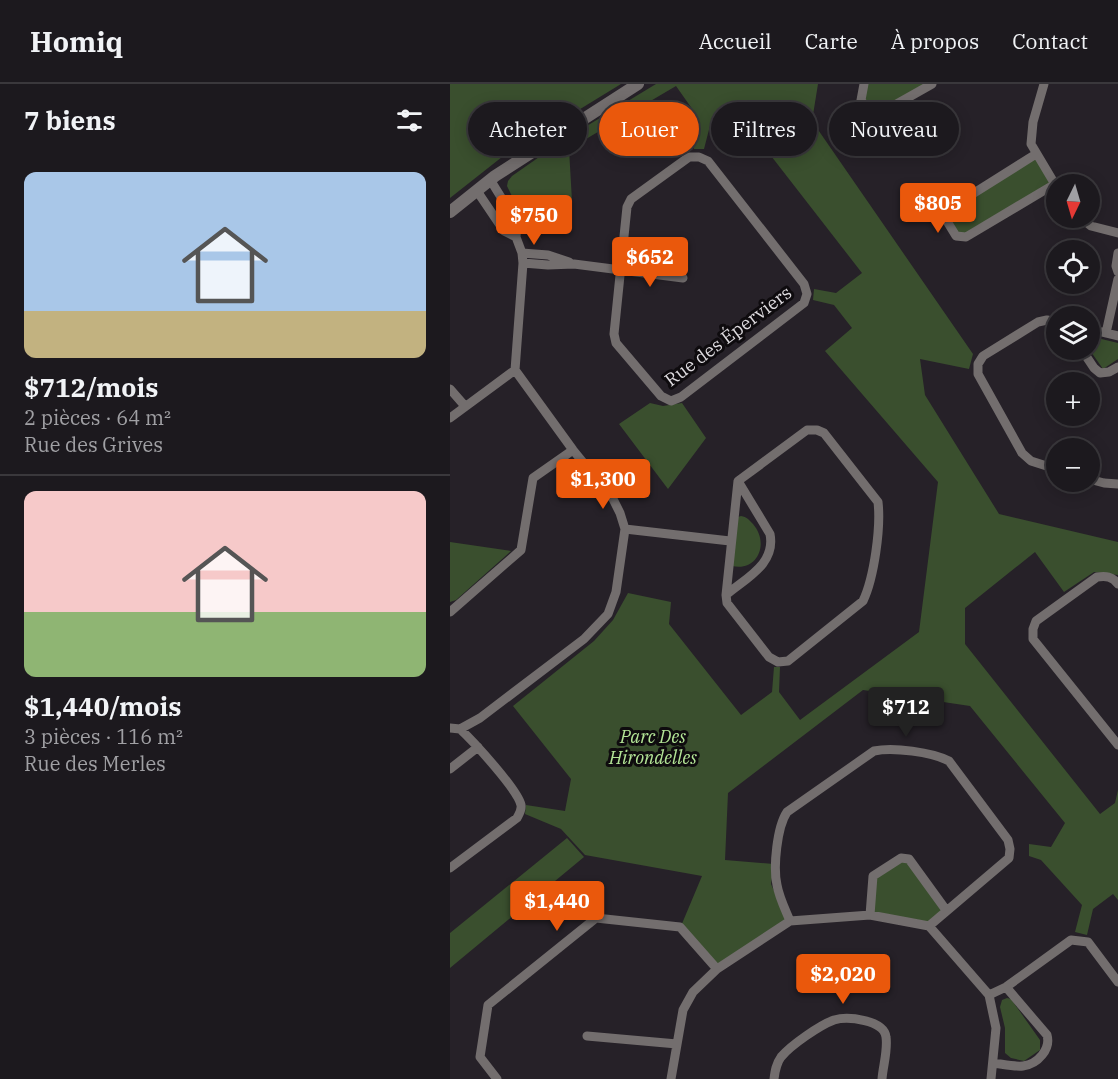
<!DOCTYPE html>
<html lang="fr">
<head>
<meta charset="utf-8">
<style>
  body { margin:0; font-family:"IBM Plex Serif",serif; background:#29262b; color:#f1f3f6; height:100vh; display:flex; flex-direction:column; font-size:22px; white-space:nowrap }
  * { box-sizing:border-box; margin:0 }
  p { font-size:20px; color:#a0a0a4 }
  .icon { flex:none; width:33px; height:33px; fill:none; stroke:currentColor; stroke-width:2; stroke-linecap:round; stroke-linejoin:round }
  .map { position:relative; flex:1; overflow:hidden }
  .drawer { display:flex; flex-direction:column; background:#1c191e; width:450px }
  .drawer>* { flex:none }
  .guide { position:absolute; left:18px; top:18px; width:560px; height:54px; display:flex; gap:12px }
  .needle { width:39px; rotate:185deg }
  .buttons { position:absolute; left:596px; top:90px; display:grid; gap:12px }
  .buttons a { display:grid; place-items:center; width:54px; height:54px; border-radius:50%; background:#1c191e; box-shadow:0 3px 15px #0003,0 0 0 2px #3a383c; font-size:30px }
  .price { position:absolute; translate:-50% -51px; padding:0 14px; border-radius:6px; background:#ea580c; color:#fff; font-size:20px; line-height:39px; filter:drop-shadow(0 2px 3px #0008) }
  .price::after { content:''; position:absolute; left:50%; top:36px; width:18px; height:14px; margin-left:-9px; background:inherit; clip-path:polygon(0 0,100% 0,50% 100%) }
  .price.on { background:#222; color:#fff }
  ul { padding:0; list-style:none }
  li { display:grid; align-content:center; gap:12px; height:318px; padding:0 24px }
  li+li { border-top:2px solid #3a383c }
  li span { display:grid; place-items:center; height:186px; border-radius:12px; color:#555 }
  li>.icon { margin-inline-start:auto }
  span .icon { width:108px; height:108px; fill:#fffc; stroke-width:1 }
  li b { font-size:26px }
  h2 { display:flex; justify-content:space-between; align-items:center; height:72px; padding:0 24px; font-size:26px }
  .chip { padding:0 21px; border-radius:27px; background:#1c191e; box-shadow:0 3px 15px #0003,0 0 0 2px #3a383c; font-size:21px; line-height:54px }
  .chip.on { background:#ea580c; color:#fff }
  header { display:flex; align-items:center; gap:36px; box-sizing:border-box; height:84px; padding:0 30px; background:#1c191e; border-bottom:2px solid #3a383c }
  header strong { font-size:28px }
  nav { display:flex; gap:33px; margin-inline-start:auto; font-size:21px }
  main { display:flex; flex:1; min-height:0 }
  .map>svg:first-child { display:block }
</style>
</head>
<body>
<header>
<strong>Homiq</strong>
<nav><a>Accueil</a><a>Carte</a><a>À propos</a><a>Contact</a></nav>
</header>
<main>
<section class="drawer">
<h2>7 biens<svg class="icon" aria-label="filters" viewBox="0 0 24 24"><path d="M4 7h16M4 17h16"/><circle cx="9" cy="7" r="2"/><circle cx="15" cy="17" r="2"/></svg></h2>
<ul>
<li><span style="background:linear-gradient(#a9c7e8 75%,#c2b280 0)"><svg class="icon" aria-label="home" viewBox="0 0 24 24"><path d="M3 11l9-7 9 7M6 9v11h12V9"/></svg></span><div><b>$712/mois</b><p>2 pièces · 64 m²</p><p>Rue des Grives</p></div></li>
<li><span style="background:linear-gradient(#f6c9c9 65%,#8fb573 0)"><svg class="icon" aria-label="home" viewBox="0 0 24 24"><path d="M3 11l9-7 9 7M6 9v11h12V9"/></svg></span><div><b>$1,440/mois</b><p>3 pièces · 116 m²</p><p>Rue des Merles</p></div></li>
</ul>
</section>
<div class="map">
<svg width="668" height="995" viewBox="0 0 668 995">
  <rect width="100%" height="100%" fill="#262128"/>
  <path fill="#3a4f2e" d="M 0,0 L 171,0 L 52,73 L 0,114 Z
    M 206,0 L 368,0 L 362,37 L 523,270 L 519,285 L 470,275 L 475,311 L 549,430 L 668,458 L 668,491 L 644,488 L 614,508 L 585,468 L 515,524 L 515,560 L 650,730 L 665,719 L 668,706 L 668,816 L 663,810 L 643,825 L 637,851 L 625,848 L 632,821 L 591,776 L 579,772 L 579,760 L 601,763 L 615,739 L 520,622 L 413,606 L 278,709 L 275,776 L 324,780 L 321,800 L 337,836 L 267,883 L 231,842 L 252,792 L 135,771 L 111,745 L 75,730 L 76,721 L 115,727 L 121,695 L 63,622 L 144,557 L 163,536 L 178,509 L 221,518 L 219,540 L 291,631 L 322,608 L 324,583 L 330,583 L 329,608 L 350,636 L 469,548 L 488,398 L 375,267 L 402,244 L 384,221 L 363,216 L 364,205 L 386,209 L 412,189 L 283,23 L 262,34 L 254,65 L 244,65 L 245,29 L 226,2 L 119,65 L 122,117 L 76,141 L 57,102 L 58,97 L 62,92 L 112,57 Z
    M 414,0 L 482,0 L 429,30 L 411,16 Z
    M 586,70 L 605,100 L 516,153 L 506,152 L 497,126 Z
    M 639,252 L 668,259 L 668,275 L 653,285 L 639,265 Z
    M 200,319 L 213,322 L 232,319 L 256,354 L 218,405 L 169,340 Z
    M 291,432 C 297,433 298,435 303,440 C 320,460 307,488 282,482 L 285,434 Z
    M 0,458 L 61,467 L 6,516 L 0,518 Z
    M 117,754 L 134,773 L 0,884 L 0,849 Z
    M 458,777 L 493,826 L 478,840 L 422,829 L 425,793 L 445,779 Z
    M 557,914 L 561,915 L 590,956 L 590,966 L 574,977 L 561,974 L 555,969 L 555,944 L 550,923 L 552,916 Z"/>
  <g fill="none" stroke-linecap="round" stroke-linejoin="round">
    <path stroke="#736e6e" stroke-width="9" d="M 414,0 L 411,16 L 418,26 L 429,30 L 482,0
      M 594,0 L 583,38 L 581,60 L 606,102
      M 586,70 L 497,126 L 495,134 L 506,152 L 516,153 L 605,100
      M 239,73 L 249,73 L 258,77 L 354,200 L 357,210 L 354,219 L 231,313 L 221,317 L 211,312 L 166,259 L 164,250 L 177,123 L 181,115 Z
      M 27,107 L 54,147 L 66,153
      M 631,134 L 641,142 L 668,149
      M 72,169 L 98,171 L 119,178
      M 668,169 L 666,182 L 668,188
      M 73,179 L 98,181 L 124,180 L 233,194
      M 606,238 L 597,236 L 588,238 L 533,272 L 528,280 L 528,290 L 572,369 L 581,377 L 606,385
      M 639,245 L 668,252
      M 656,249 L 668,195
      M 632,266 L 644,284 L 650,289 L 659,288 L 668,283
      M 0,305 L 14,321
      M 0,334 L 65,286
      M 357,346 L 367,346 L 374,349 L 428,418 C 431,444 424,494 413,517 L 338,577 L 328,578 L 319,573 L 277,519 L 276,511 L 288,397 Z
      M 639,395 L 654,399 L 668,400
      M 175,445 L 280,457
      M 668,500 C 662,492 656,492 647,493 L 586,537 L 583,545 L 583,555 L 668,661
      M 276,511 C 296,494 326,480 320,450 L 288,397
      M 0,528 L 71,466 L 83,394 L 123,366
      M 0,644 L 10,645 L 30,634 L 134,555 L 158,530 L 166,508 L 175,445 L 170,429 L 163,415 L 123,366 L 65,286 L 73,179 L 72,169 L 66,153 L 67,139 L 41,97
      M 0,685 L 28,663
      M 0,784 L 67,734 C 69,730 72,726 71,721 C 68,706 23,657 10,645
      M 420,831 L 423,792 L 451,774 L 459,775 L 496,826
      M 340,837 C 335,825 329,813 327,801 C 323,783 327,743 337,728 L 424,667 C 443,663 482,668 499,677 L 558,756 L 560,765 L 559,774 L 479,842
      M 539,911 L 556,903 L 621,856 L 638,858 L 668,898
      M 137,952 L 227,960
      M 543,979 C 552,980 564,983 573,982 C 588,980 601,965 597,951 L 556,903
      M 47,995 L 30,973 L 38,921 L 146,834 L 230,843 L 267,885
      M 221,995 L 233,926 L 243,908 L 267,885 L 340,837 L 420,831 L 479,842 L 539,911 L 546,944 L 541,995
      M 324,995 C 325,987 326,980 331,973 C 341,961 370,941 384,936 C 398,932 434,936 436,953 C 438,966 433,982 432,995"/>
    <path stroke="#736e6e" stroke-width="12" d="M 0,128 L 45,92 L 188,0"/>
  </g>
  <g text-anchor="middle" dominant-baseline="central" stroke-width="6" stroke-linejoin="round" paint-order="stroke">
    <g font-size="18" fill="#dddade" stroke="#0e0b0e">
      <text transform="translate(278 252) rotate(-37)">Rue des Éperviers</text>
    </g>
    <g font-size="18" font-style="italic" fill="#b3e596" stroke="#0e0b0e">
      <text x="203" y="652">Parc Des<tspan x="203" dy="21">Hirondelles</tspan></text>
    </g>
  </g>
</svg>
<div class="buttons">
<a><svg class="needle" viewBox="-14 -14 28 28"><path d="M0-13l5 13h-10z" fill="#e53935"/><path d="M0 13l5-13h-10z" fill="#a0a0a4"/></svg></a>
<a><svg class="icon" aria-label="locate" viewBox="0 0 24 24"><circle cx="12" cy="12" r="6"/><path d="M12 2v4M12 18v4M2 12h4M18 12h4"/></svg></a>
<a><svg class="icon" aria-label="layers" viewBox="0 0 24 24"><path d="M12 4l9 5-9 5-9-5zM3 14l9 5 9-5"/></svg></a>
<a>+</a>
<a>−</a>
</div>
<b class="price" style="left:488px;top:150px">$805</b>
<b class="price" style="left:84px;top:162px">$750</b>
<b class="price" style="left:200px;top:204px">$652</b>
<b class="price" style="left:153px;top:426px">$1,300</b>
<b class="price on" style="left:456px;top:654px">$712</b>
<b class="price" style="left:107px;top:848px">$1,440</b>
<b class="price" style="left:393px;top:921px">$2,020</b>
<div class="guide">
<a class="chip">Acheter</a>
<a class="chip on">Louer</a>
<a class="chip">Filtres</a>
<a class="chip">Nouveau</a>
</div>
</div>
</main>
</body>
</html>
